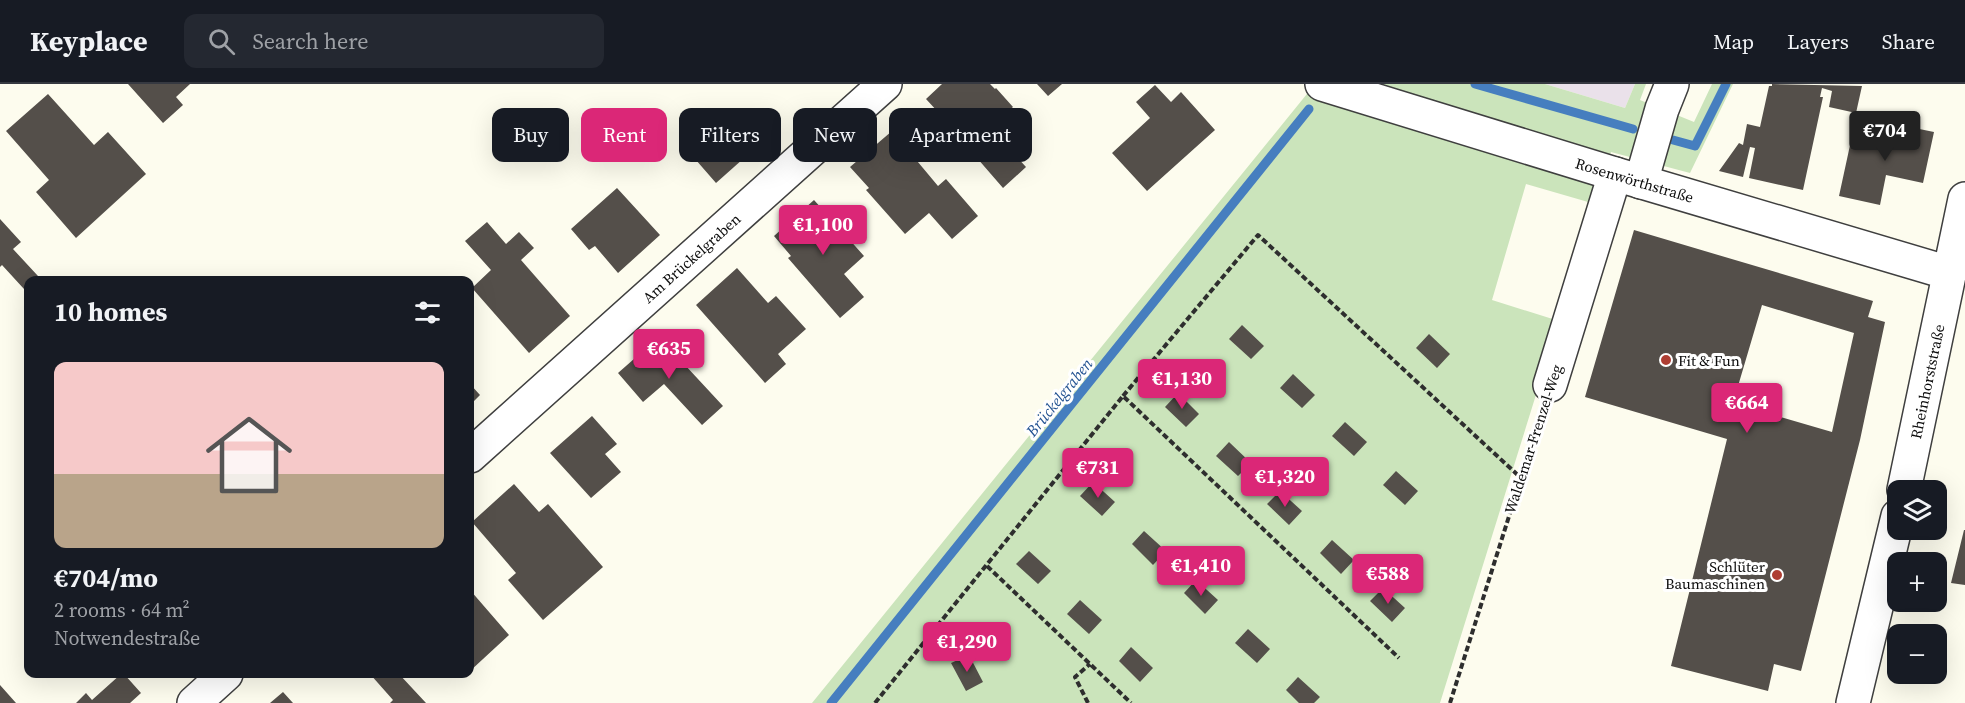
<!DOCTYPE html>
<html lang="en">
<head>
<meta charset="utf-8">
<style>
  body { margin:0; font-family:"Source Serif 4",serif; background:#242831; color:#f1f3f6; height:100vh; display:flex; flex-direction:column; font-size:22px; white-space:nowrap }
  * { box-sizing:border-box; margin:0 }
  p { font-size:20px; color:#9ea1a6 }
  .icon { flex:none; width:33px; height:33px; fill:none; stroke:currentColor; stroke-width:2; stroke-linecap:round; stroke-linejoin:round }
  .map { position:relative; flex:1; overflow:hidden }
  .sheet { position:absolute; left:24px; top:192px; width:450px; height:402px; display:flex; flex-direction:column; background:#171b24; border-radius:12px; box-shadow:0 6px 24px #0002 }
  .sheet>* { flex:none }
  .hud { position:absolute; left:492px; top:24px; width:570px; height:54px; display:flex; gap:12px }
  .buttons { position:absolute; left:1887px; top:396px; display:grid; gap:12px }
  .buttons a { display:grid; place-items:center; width:60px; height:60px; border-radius:12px; background:#171b24; box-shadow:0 6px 24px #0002; font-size:30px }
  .price { position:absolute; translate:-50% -51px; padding:0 14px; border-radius:6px; background:#db2777; color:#fff; font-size:20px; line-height:39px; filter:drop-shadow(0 2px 3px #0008) }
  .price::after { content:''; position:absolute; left:50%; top:36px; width:18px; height:14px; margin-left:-9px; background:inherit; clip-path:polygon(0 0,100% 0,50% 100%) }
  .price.selected { background:#222; color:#fff }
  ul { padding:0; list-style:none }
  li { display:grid; align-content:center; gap:12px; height:318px; padding:0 30px }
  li+li { border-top:2px solid #363941 }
  li span { display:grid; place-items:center; height:186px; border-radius:12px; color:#555 }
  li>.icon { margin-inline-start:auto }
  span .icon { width:108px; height:108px; fill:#fffc; stroke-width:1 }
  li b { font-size:26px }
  h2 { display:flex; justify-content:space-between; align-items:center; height:72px; padding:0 30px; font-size:26px }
  .tag { padding:0 21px; border-radius:12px; background:#171b24; box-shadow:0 6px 24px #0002; font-size:21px; line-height:54px }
  .tag.selected { background:#db2777; color:#fff }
  header { display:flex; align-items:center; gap:36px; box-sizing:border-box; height:84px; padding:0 30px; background:#171b24; border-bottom:2px solid #363941 }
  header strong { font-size:28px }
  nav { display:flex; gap:33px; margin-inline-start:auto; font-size:21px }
  .search { width:420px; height:54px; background:#242831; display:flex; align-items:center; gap:15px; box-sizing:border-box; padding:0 21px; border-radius:12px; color:#9ea1a6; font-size:22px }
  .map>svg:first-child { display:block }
</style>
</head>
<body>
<header>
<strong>Keyplace</strong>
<div class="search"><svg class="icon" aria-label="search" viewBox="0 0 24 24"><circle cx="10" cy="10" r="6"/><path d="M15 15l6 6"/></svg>Search here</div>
<nav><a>Map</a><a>Layers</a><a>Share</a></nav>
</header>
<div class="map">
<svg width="1965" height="619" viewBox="0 0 1965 619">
  <rect width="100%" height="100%" fill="#fdfcee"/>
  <path fill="#eae1ea" d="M 1545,0 L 1635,0 L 1625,24 Z"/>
  <path fill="#cbe4bb" d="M 1315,0 L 1545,0 L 1625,24 L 1635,0 L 1646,0 L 1640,16 L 1694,38 L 1712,0 L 1733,0 L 1690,89 L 1611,68 L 1595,120 L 1526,100 L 1492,216 L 1559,237 L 1440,619 L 812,619 Z"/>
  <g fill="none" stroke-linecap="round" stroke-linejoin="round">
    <path stroke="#467ebf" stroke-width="9" d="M 1475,0 L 1633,45
      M 1673,56 L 1695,62 L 1726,0
      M 831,619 L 1309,25"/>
  </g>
  <path fill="#544f4a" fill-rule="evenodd" d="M 128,0 L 190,0 L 176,13 L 183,21 L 163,39 Z
    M 942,0 L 990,0 L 995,5 L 996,4 L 1013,23 L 990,43 L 1026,83 L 1003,104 L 964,59 L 955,66 L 941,50 L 950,41 L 926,15 Z
    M 1037,0 L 1062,0 L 1048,12 Z
    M 1772,0 L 1862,2 L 1856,29 L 1829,23 L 1832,7 L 1822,4 L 1820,13 L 1823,13 L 1803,106 L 1749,94 L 1755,64 L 1750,63 L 1743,93 L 1719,87 L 1739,59 L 1743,61 L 1747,40 L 1760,43 L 1769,2 L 1772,2 Z
    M 1155,1 L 1171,18 L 1181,8 L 1215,46 L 1147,107 L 1112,69 L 1150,34 L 1136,18 Z
    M 48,10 L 94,61 L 108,48 L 146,90 L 76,154 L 36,108 L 49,96 L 6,47 Z
    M 1890,39 L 1934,48 L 1923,99 L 1886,91 L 1880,121 L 1839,112 L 1852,52 L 1886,59 Z
    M 705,40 L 713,49 L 721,42 L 735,56 L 730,60 L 743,75 L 716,99 L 682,60 Z
    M 892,47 L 938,102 L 946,95 L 978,132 L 952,155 L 929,129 L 905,150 L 866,106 L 869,104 L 850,83 Z
    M 617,104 L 660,151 L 618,189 L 595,162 L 589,166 L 571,145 Z
    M 814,116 L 864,172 L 844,190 L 864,213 L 840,234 L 788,174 L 791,172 L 774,152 Z
    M 0,135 L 21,158 L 13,165 L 38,192 L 34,196 L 28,196 L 28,201 L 24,205 L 2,181 L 0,183 Z
    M 487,138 L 506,160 L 519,148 L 534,164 L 521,176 L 570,232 L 529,269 L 472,204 L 491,186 L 465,157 Z
    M 1634,146 L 1873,217 L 1868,233 L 1885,238 L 1860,356 L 1801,587 L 1774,580 L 1768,607 L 1671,582 L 1727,355 L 1585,313 ZM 1762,221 L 1854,249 L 1832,348 L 1733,319 Z
    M 737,184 L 768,219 L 776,212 L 806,245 L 778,270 L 786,280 L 765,299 L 696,221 Z
    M 1242,241 L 1264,262 L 1251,275 L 1229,255 Z
    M 1429,250 L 1450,270 L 1437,284 L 1416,264 Z
    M 659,253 L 723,322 L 702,341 L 664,300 L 643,318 L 618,289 Z
    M 1293,290 L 1315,311 L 1302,324 L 1280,304 Z
    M 470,300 L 480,311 L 470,321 Z
    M 1178,309 L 1199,330 L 1186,343 L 1165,323 Z
    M 592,332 L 617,360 L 605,370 L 621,388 L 591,414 L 550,369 Z
    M 1345,338 L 1367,358 L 1354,372 L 1332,352 Z
    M 1229,358 L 1251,379 L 1238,392 L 1216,372 Z
    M 1396,387 L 1418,407 L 1405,421 L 1383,401 Z
    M 1093,398 L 1115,418 L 1102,432 L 1080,412 Z
    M 514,400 L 539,428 L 548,420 L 603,483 L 543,536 L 508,496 L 516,489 L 472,438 Z
    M 1280,407 L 1302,427 L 1289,441 L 1267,420 Z
    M 1964,446 L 1965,446 L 1965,501 L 1951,499 Z
    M 1144,447 L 1166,467 L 1153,481 L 1132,460 Z
    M 1332,456 L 1354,476 L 1341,490 L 1320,469 Z
    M 1029,467 L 1051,487 L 1038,500 L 1016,480 Z
    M 1196,496 L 1218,516 L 1205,530 L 1184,509 Z
    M 1383,504 L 1405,524 L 1392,538 L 1370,517 Z
    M 470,506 L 509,551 L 470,587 Z
    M 1080,516 L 1102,536 L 1089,550 L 1067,530 Z
    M 1248,545 L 1270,565 L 1257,579 L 1235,559 Z
    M 1131,563 L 1153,584 L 1140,598 L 1119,577 Z
    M 969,571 L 983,598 L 966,607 L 951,579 Z
    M 121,590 L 124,590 L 141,609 L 130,619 L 76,619 L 86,609 L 92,616 Z
    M 370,590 L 399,590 L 426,619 L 390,619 L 393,616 Z
    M 1298,593 L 1320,613 L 1314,619 L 1299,619 L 1286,606 Z
    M 0,601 L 16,619 L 0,619 Z
    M 283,608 L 293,619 L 270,619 Z"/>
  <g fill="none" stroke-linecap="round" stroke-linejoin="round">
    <g stroke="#3f3f3f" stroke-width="36">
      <g id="minor">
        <path id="s1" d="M 1322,0 L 1615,90 L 1949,189"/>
        <path d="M 1641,98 L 1662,25 L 1672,0"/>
        <path d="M 1550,301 L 1615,90"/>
        <path id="s2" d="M 470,372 L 885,0"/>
        <path id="s3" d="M 1904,406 L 1965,115"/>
        <path d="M 194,619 L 226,590"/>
        <path d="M 1853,619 L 1898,432"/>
      </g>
    </g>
    <path stroke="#2e2e2e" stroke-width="4" stroke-dasharray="6 3" stroke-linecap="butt" d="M 1123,312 L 1258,151 L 1521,394
      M 987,482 L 1131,619
      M 875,619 L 1123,312 L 1399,574
      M 1088,619 L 1075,593 L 1090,580
      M 1450,619 L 1541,331"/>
    <use href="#minor" stroke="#fff" stroke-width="33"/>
  </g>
  <g fill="#ae3e33" stroke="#fff" stroke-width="2">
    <circle cx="1666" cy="276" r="6"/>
    <circle cx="1777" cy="491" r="6"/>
  </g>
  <g text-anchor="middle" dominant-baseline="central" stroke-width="6" stroke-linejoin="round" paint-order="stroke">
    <g font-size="15" fill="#0c0c0c" stroke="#fff">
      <text stroke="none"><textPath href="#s1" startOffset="327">Rosenwörthstraße</textPath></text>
      <text stroke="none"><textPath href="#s2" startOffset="297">Am Brückelgraben</textPath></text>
      <text stroke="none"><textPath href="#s3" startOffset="111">Rheinhorststraße</textPath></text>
      <text transform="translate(1533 355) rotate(-72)">Waldemar-Frenzel-Weg</text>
    </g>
    <g font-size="15" fill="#0c0c0c" stroke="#fff" text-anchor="start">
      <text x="1678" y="276">Fit &amp; Fun</text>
      <text x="1765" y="482" text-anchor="end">Schlüter<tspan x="1765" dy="17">Baumaschinen</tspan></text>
    </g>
    <g font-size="16" font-style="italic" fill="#235291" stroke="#fff">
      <text transform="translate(1059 313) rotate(-51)">Brückelgraben</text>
    </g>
  </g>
</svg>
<div class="buttons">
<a><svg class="icon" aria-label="layers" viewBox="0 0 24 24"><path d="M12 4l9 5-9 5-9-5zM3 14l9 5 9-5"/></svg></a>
<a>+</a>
<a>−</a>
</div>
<b class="price selected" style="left:1885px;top:78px">€704</b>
<b class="price" style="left:823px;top:172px">€1,100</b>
<b class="price" style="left:669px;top:296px">€635</b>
<b class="price" style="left:1182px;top:326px">€1,130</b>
<b class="price" style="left:1747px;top:350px">€664</b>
<b class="price" style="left:1098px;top:415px">€731</b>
<b class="price" style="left:1285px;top:424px">€1,320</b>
<b class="price" style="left:1201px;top:513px">€1,410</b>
<b class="price" style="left:1388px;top:521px">€588</b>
<b class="price" style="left:967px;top:589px">€1,290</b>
<div class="hud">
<a class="tag">Buy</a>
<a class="tag selected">Rent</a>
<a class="tag">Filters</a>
<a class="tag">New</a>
<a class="tag">Apartment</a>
</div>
<section class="sheet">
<h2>10 homes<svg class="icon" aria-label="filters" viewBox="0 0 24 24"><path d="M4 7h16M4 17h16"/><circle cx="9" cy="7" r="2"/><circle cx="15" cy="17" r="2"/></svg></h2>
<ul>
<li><span style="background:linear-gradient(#f6c9c9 60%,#b9a48a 0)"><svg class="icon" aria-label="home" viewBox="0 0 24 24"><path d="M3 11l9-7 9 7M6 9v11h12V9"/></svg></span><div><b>€704/mo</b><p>2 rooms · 64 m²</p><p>Notwendestraße</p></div></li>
</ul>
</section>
</div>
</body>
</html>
